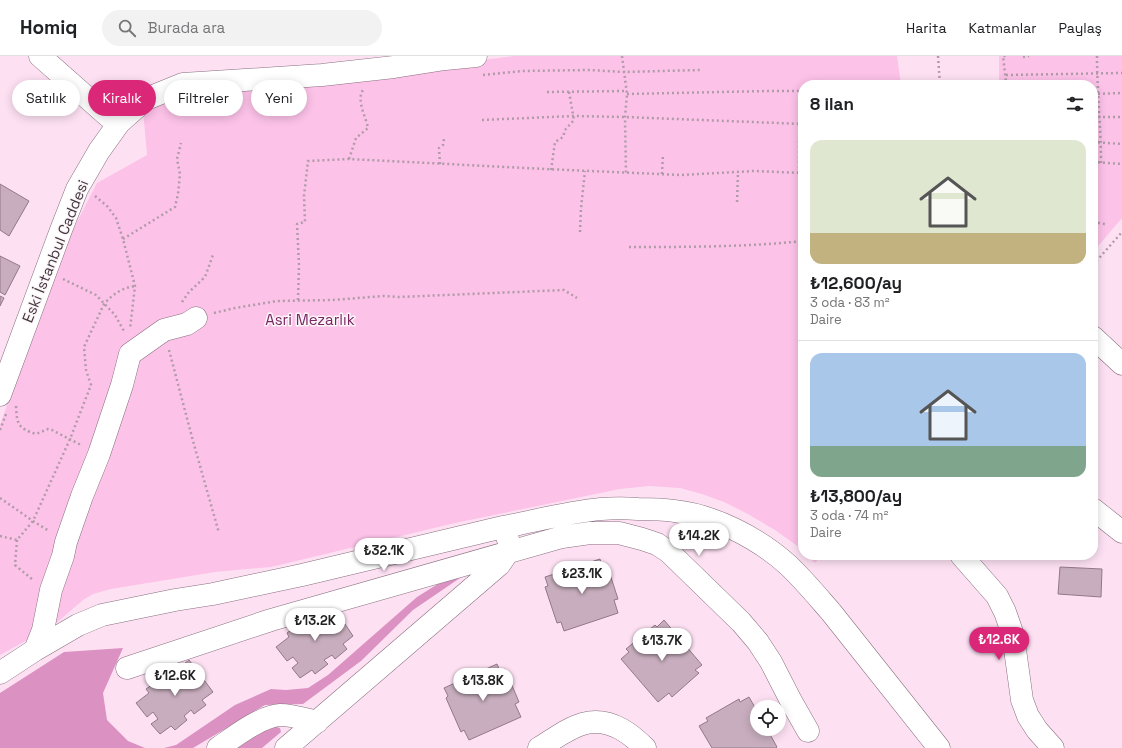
<!DOCTYPE html>
<html lang="tr">
<head>
<meta charset="utf-8">
<style>
  body { margin:0; font-family:"Space Grotesk",sans-serif; background:#f2f2f2; color:#202124; height:100vh; display:flex; flex-direction:column; font-size:15px; white-space:nowrap }
  * { box-sizing:border-box; margin:0 }
  p { font-size:13px; color:#757577 }
  .icon { flex:none; width:22px; height:22px; fill:none; stroke:currentColor; stroke-width:2; stroke-linecap:round; stroke-linejoin:round }
  .map { position:relative; flex:1; overflow:hidden }
  .drawer { position:absolute; left:798px; top:24px; width:300px; height:480px; display:flex; flex-direction:column; background:#fff; border-radius:16px; box-shadow:0 2px 10px #0003 }
  .drawer>* { flex:none }
  .hud { position:absolute; left:12px; top:24px; width:380px; height:36px; display:flex; gap:8px }
  .buttons { position:absolute; left:750px; top:644px; display:grid; gap:8px }
  .buttons a { display:grid; place-items:center; width:36px; height:36px; border-radius:50%; background:#fff; box-shadow:0 2px 10px #0003; font-size:20px }
  .price { position:absolute; translate:-50% -34px; padding:0 9px; border-radius:14px; background:#fff; color:#222; font-size:13px; line-height:26px; filter:drop-shadow(0 1px 2px #0008) }
  .price::after { content:''; position:absolute; left:50%; top:24px; width:12px; height:9px; margin-left:-6px; background:inherit; clip-path:polygon(0 0,100% 0,50% 100%) }
  .price.on { background:#db2777; color:#fff }
  ul { padding:0; list-style:none }
  li { display:grid; align-content:center; gap:8px; height:212px; padding:0 12px }
  li+li { border-top:1px solid #e0e0e0 }
  li span { display:grid; place-items:center; height:124px; border-radius:12px; color:#555 }
  li>.icon { margin-inline-start:auto }
  span .icon { width:72px; height:72px; fill:#fffc; stroke-width:1 }
  li b { font-size:17px }
  h2 { display:flex; justify-content:space-between; align-items:center; height:48px; padding:0 12px; font-size:17px }
  .pill { padding:0 14px; border-radius:18px; background:#fff; box-shadow:0 2px 10px #0003; font-size:14px; line-height:36px }
  .pill.on { background:#db2777; color:#fff }
  header { display:flex; align-items:center; gap:24px; box-sizing:border-box; height:56px; padding:0 20px; background:#fff; border-bottom:1px solid #e0e0e0 }
  header strong { font-size:19px }
  nav { display:flex; gap:22px; margin-inline-start:auto; font-size:14px }
  .search { width:280px; height:36px; background:#f2f2f2; display:flex; align-items:center; gap:10px; box-sizing:border-box; padding:0 14px; border-radius:22px; color:#757577; font-size:15px }
  .map>svg:first-child { display:block }
</style>
</head>
<body>
<header>
<strong>Homiq</strong>
<div class="search"><svg class="icon" aria-label="search" viewBox="0 0 24 24"><circle cx="10" cy="10" r="6"/><path d="M15 15l6 6"/></svg>Burada ara</div>
<nav><a>Harita</a><a>Katmanlar</a><a>Paylaş</a></nav>
</header>
<div class="map">
<svg width="1122" height="692" viewBox="0 0 1122 692">
  <rect width="100%" height="100%" fill="#fde1f3"/>
  <path fill="#fcc2e8" d="M 514,0 L 897,0 L 901,29 L 803,29 L 803,496 L 796,489 L 775,474 L 746,457 L 724,446 L 702,438 L 680,432 L 649,430 L 620,433 L 455,467 L 271,511 L 215,516 L 111,533 L 93,538 L 83,544 L 54,569 L 0,599 L 0,369 L 60,199 L 97,127 L 147,99 L 143,54 L 184,35 L 284,33 L 397,15 Z
    M 999,0 L 1122,0 L 1122,162 L 1093,196 L 1093,29 L 982,29 L 999,24 Z
    M 806,499 L 822,499 L 815,507 Z"/>
  <path fill="#db92c2" d="M 463,518 L 460,522 L 413,554 L 361,605 L 303,648 L 265,649 L 193,692 L 164,692 L 176,689 L 235,649 L 271,633 L 286,634 L 308,632 L 328,619 L 417,541 L 449,521 Z
    M 123,592 L 103,637 L 107,664 L 128,685 L 145,692 L 0,692 L 0,637 L 64,596 Z
    M 274,670 L 280,672 L 281,676 L 262,692 L 237,692 L 266,672 Z"/>
  <path fill="#c7adbd" stroke="#927989" d="M 0,128 L 29,145 L 9,180 L 0,174 Z
    M 0,200 L 20,210 L 5,239 L 0,236 Z
    M 0,240 L 4,242 L 0,250 Z
    M 600,503 L 602,510 L 607,509 L 618,543 L 614,544 L 618,557 L 564,575 L 561,566 L 557,567 L 545,531 L 548,530 L 545,521 Z
    M 1060,511 L 1102,513 L 1101,541 L 1058,538 Z
    M 330,548 L 340,561 L 334,566 L 339,572 L 345,568 L 353,580 L 343,588 L 347,593 L 335,603 L 332,599 L 324,604 L 328,608 L 315,618 L 312,614 L 300,622 L 292,612 L 298,607 L 293,601 L 287,605 L 276,591 L 289,581 L 287,577 L 299,568 L 301,570 Z
    M 664,564 L 702,609 L 695,614 L 699,617 L 672,641 L 669,637 L 658,646 L 621,603 L 629,596 L 626,593 L 655,569 L 657,571 Z
    M 189,604 L 199,617 L 193,621 L 199,628 L 204,624 L 213,636 L 202,644 L 206,649 L 194,658 L 191,654 L 184,660 L 187,664 L 175,674 L 171,670 L 160,678 L 151,668 L 158,663 L 153,656 L 147,661 L 136,647 L 149,637 L 146,633 L 159,624 L 160,626 L 168,620 L 166,617 L 177,608 L 180,611 Z
    M 497,608 L 500,615 L 505,613 L 519,646 L 515,648 L 521,661 L 469,684 L 464,674 L 461,676 L 446,642 L 448,640 L 444,632 Z
    M 749,641 L 757,655 L 757,673 L 767,673 L 777,691 L 776,692 L 712,692 L 699,670 L 708,665 L 706,662 L 739,643 L 740,646 Z"/>
  <g fill="none" stroke-linecap="round" stroke-linejoin="round">
    <g stroke="#886f7f" stroke-width="23">
      <path id="minor" d="M 40,0 L 109,61
        M 1093,281 L 1122,308
        M 1093,453 L 1122,476
        M 503,471 C 535,465 568,456 601,453 C 613,452 626,452 638,453 C 650,453 662,453 674,455 C 714,459 758,482 788,509 C 803,523 817,540 831,556 L 939,692
        M 961,499 L 997,540 L 1005,556 L 1013,579 L 1022,644 L 1028,660 L 1037,674 L 1053,692
        M 35,594 L 43,574 L 51,534 L 63,500 L 66,486 L 82,440 L 99,398 L 122,329 L 130,298 L 164,274 L 187,268 L 196,262
        M 127,612 L 271,564 L 562,481 L 590,477 L 619,477 L 642,483 L 657,488 L 669,496 L 741,566 L 758,586 L 771,606 L 791,645 L 808,675
        M 0,617 L 35,594 L 78,569 L 102,559 L 175,544 L 213,538 L 302,519 L 503,471 C 512,492 512,491 499,509 L 286,692
        M 218,692 C 234,681 261,660 280,659 C 293,659 305,663 317,666
        M 539,692 C 567,675 588,655 621,673 C 630,678 638,685 645,692"/>
    </g>
    <g stroke="#886f7f" stroke-width="23">
      <path id="major" d="M 0,339 L 61,174 L 77,133 L 99,95 L 119,67 L 146,43 L 183,28 L 322,19 L 394,11 L 445,3 L 476,0"/>
    </g>
    <path stroke="#b09ba9" stroke-width="2.5" stroke-dasharray="2 3" stroke-linecap="butt" d="M 622,0 L 627,38 L 625,61 L 626,117
      M 938,0 L 940,29
      M 1097,0 C 1097,36 1101,71 1101,107
      M 1023,1 L 1029,0
      M 483,19 L 523,15 L 589,14 L 624,16 L 701,14
      M 1006,19 L 1122,17
      M 999,29 L 999,28 L 1006,26 L 1003,0 L 1008,0
      M 547,36 L 626,35
      M 627,38 L 768,35 L 803,35
      M 1093,38 L 1122,37
      M 1093,61 L 1122,61
      M 482,64 L 573,60 L 625,61 L 803,68
      M 1093,86 L 1122,88
      M 349,103 L 356,82 L 368,72 C 366,61 356,44 363,34
      M 1093,106 L 1122,108
      M 440,108 L 439,92 L 443,89 L 444,83
      M 551,114 L 555,86 L 563,81 L 565,74 L 574,64 L 569,36
      M 799,117 L 799,82 L 802,68
      M 662,118 L 663,98
      M 1093,125 L 1098,126
      M 95,140 L 107,150 L 116,162 L 123,183 L 135,230 L 130,273
      M 737,146 L 738,116
      M 1093,166 L 1105,168
      M 580,176 L 581,152 L 585,115
      M 123,183 L 175,151 L 178,138 L 180,118 L 177,103 L 181,87
      M 629,191 C 687,191 746,191 803,185
      M 1093,209 L 1122,176
      M 63,223 L 96,239 L 115,259 L 125,277
      M 298,244 L 299,209 L 297,168 L 305,166 L 304,140 L 308,105 L 349,103 L 545,113 L 681,119 L 754,115 L 803,117
      M 182,246 L 189,236 L 205,221 L 213,199
      M 214,257 L 235,252 L 277,245 L 332,244 L 384,240 L 399,241 L 564,234 L 577,242
      M 169,294 L 193,385 L 219,477
      M 16,350 C 17,369 18,372 36,378 L 48,373 L 52,374 L 81,389
      M 0,374 L 6,358
      M 0,442 L 33,465 L 49,475
      M 0,480 L 17,484 L 33,465 L 70,383 L 91,329 L 86,314 L 84,291 L 104,248 C 113,238 122,232 135,230
      M 17,484 L 15,509 L 33,524"/>
    <use href="#minor" stroke="#fff" stroke-width="22"/>
    <use href="#major" stroke="#fff" stroke-width="22"/>
  </g>
  <g text-anchor="middle" dominant-baseline="central" stroke-width="3" stroke-linejoin="round" paint-order="stroke">
    <g font-size="15" fill="#41363d" stroke="#fcf6f9">
      <text transform="translate(55 195) rotate(-68)">Eski İstanbul Caddesi</text>
    </g>
    <g font-size="15" fill="#792663" stroke="#fcf6f9">
      <text x="310" y="263">Asri Mezarlık</text>
    </g>
  </g>
</svg>
<div class="buttons">
<a><svg class="icon" aria-label="locate" viewBox="0 0 24 24"><circle cx="12" cy="12" r="6"/><path d="M12 2v4M12 18v4M2 12h4M18 12h4"/></svg></a>
</div>
<b class="price" style="left:699px;top:501px">₺14.2K</b>
<b class="price" style="left:384px;top:516px">₺32.1K</b>
<b class="price" style="left:582px;top:539px">₺23.1K</b>
<b class="price" style="left:315px;top:586px">₺13.2K</b>
<b class="price on" style="left:999px;top:605px">₺12.6K</b>
<b class="price" style="left:662px;top:606px">₺13.7K</b>
<b class="price" style="left:175px;top:641px">₺12.6K</b>
<b class="price" style="left:483px;top:646px">₺13.8K</b>
<div class="hud">
<a class="pill">Satılık</a>
<a class="pill on">Kiralık</a>
<a class="pill">Filtreler</a>
<a class="pill">Yeni</a>
</div>
<section class="drawer">
<h2>8 ilan<svg class="icon" aria-label="filters" viewBox="0 0 24 24"><path d="M4 7h16M4 17h16"/><circle cx="9" cy="7" r="2"/><circle cx="15" cy="17" r="2"/></svg></h2>
<ul>
<li><span style="background:linear-gradient(#dfe7d0 75%,#c2b280 0)"><svg class="icon" aria-label="home" viewBox="0 0 24 24"><path d="M3 11l9-7 9 7M6 9v11h12V9"/></svg></span><div><b>₺12,600/ay</b><p>3 oda · 83 m²</p><p>Daire</p></div></li>
<li><span style="background:linear-gradient(#a9c7e8 75%,#7fa58c 0)"><svg class="icon" aria-label="home" viewBox="0 0 24 24"><path d="M3 11l9-7 9 7M6 9v11h12V9"/></svg></span><div><b>₺13,800/ay</b><p>3 oda · 74 m²</p><p>Daire</p></div></li>
</ul>
</section>
</div>
</body>
</html>
